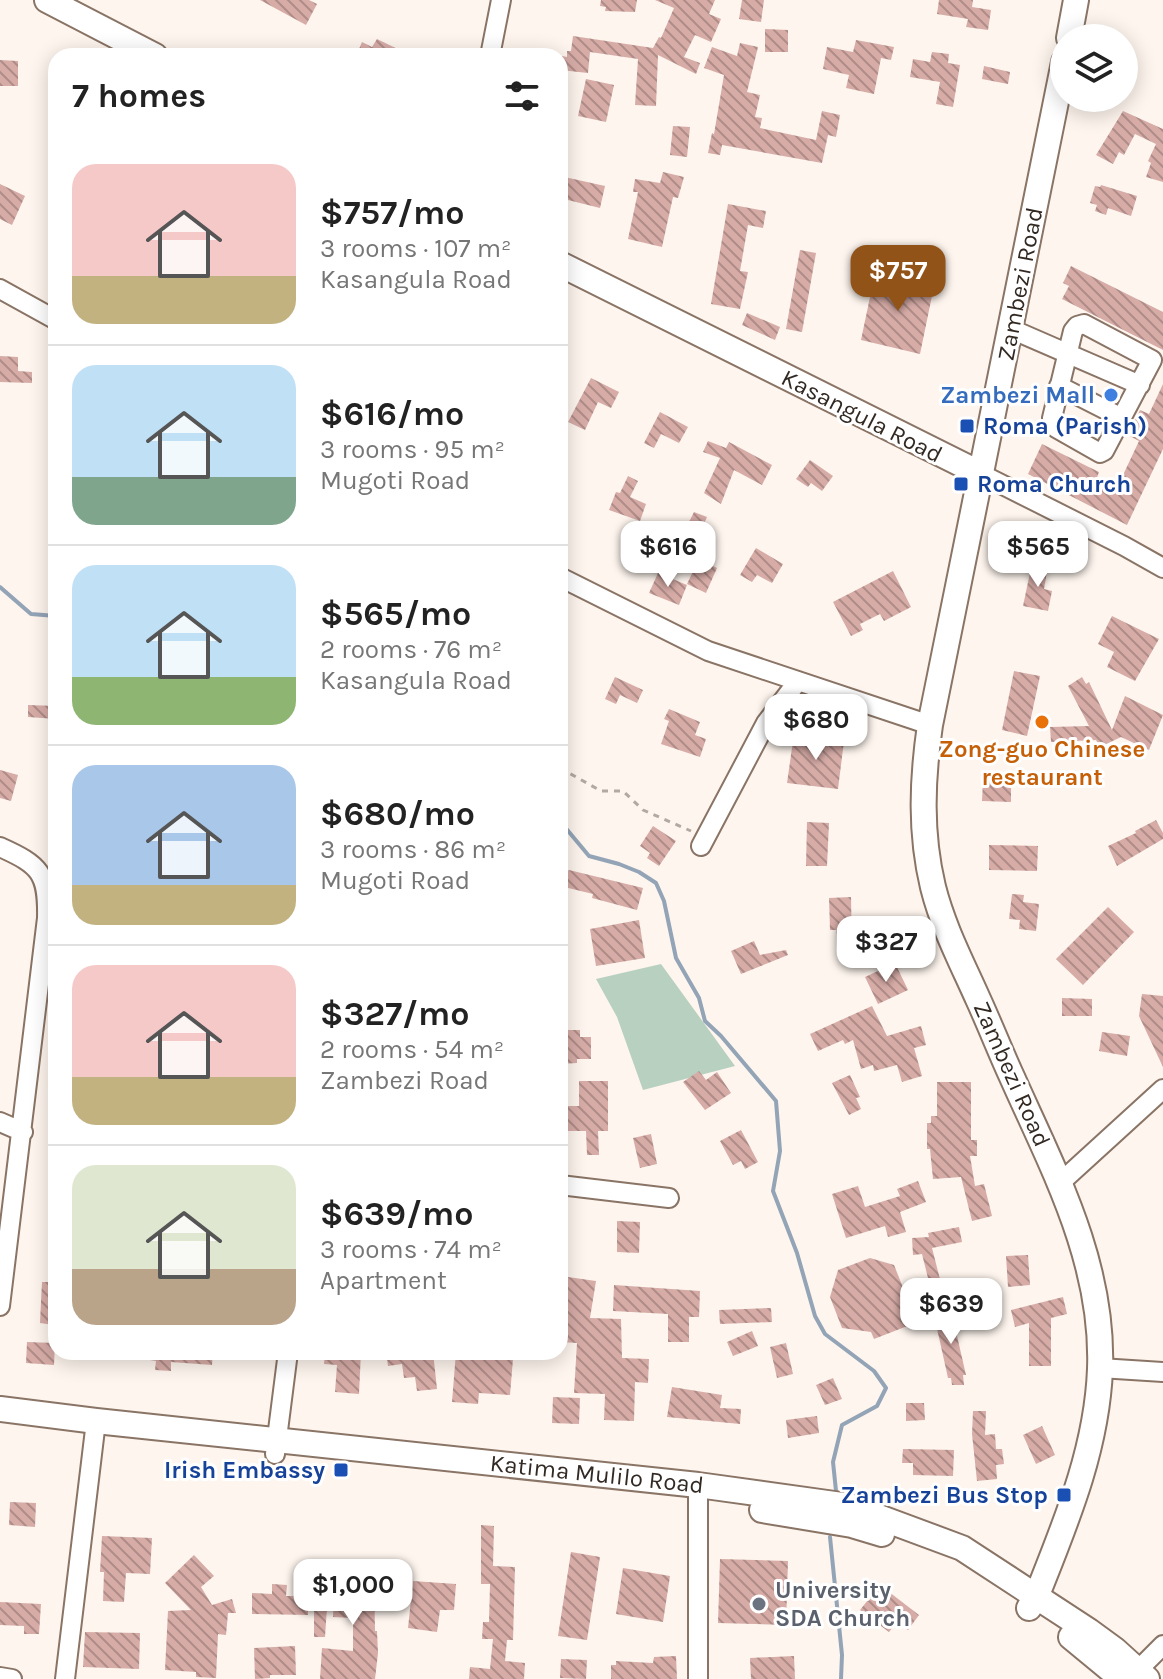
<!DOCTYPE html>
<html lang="en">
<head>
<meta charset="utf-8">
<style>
  body { margin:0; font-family:Karla,sans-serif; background:#f2f2f2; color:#222; height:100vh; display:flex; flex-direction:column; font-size:30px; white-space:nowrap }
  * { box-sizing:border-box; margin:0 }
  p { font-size:26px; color:#767676 }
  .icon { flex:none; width:44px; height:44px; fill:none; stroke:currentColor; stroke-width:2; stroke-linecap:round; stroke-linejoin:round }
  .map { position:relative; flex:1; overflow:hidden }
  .side { position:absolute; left:48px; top:48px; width:520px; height:1312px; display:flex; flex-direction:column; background:#fff; border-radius:24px; box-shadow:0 4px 20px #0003 }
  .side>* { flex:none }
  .tools { position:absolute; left:1050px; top:24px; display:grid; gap:16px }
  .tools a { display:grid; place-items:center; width:88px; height:88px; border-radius:50%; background:#fff; box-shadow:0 4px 20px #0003; font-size:40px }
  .price { position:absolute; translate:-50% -68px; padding:0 18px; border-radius:16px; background:#fff; color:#222; font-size:26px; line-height:52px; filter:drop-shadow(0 2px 4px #0008) }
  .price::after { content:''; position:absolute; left:50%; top:48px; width:24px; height:18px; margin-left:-12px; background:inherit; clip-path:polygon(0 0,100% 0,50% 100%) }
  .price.selected { background:#925319; color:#fff }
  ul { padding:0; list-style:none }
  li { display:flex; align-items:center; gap:24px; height:200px; padding:0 24px }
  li+li { border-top:2px solid #e0e0e0 }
  li span { display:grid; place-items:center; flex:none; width:224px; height:160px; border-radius:24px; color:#555 }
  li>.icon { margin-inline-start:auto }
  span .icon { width:96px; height:96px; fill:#fffc; stroke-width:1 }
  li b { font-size:34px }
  h2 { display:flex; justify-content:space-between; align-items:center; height:96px; padding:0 24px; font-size:34px }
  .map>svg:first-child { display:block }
</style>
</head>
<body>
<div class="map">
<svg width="1163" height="1679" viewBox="0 0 1163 1679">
  <defs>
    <pattern id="building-back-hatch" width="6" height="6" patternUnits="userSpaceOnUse" patternTransform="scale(2)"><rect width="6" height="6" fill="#d7aca7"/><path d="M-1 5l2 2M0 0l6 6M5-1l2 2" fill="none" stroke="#af8c88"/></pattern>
  </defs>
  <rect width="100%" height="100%" fill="#fef5ee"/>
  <path fill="#b7d0c0" d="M 661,964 L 735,1066 L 643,1090 L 617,1017 L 596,979 Z"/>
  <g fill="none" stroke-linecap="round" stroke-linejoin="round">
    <path stroke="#93a4b7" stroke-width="4" d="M 0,587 L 31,614 L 56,616
      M 560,803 L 564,826 L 589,856 L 619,864 L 639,872 L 656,883 L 664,901 L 676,958 L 699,998 L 705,1021 L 721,1036 L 776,1101 L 780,1151 L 773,1191 L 797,1253 L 815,1316 L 825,1334 L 874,1371 L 886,1388 L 877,1406 L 842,1425 L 833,1462 L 836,1491
      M 830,1537 L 842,1655 L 841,1679"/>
  </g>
  <path fill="url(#building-back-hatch)" d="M 260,0 L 309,0 L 317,4 L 306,25 Z
    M 601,0 L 637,0 L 635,12 L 605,11 L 606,7 L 600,6 Z
    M 655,0 L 715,0 L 709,14 L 721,19 L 711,42 L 695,35 L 684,57 L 700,63 L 696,74 L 658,55 L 656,106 L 635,105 L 638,59 L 590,52 L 588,73 L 560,70 L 562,56 L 567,57 L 567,51 L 571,51 L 573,36 L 653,48 L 659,37 L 661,38 L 674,8 Z
    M 742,0 L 764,0 L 761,22 L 739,19 Z
    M 939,0 L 973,0 L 972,7 L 991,10 L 988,30 L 966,27 L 968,19 L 937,14 Z
    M 765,29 L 788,30 L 788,52 L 765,52 Z
    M 377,39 L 412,56 L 356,56 L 362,42 L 372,47 Z
    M 856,40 L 894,47 L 891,60 L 881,58 L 874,94 L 846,88 L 849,75 L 823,69 L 827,47 L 853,52 Z
    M 740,43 L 758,47 L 747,92 L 760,95 L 755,117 L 762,118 L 760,128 L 816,140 L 822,111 L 840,115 L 836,137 L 828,135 L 822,163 L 722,145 L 720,155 L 708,153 L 712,133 L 714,134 L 724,75 L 704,68 L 712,47 L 737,56 Z
    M 932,52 L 949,54 L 948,63 L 960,65 L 953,107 L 936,104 L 940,82 L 910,77 L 913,59 L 930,62 Z
    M 0,60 L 18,61 L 18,86 L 0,86 Z
    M 984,66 L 1010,72 L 1008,84 L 982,79 Z
    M 586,79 L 614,85 L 606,122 L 578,116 Z
    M 1123,111 L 1163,129 L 1163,182 L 1146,177 L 1151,163 L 1148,161 L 1156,144 L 1135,134 L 1124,155 L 1119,152 L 1113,164 L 1096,155 Z
    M 673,126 L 690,127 L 687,157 L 670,155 Z
    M 663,172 L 684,177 L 678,198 L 673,197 L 662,247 L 628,239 L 638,192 L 633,192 L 635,179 L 660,183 Z
    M 560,176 L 605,186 L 600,208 L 560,198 Z
    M 0,184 L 25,196 L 12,225 L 0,219 Z
    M 1101,185 L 1137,196 L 1131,216 L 1108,208 L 1106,215 L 1095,211 L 1097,205 L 1090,203 L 1095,186 L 1100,187 Z
    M 728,204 L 766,211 L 763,228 L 748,225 L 740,271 L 748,272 L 740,309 L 711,304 Z
    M 800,250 L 816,253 L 802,332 L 786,329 Z
    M 903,263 L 918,267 L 914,287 L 933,291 L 920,354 L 861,340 L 874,278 L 898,283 Z
    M 1071,266 L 1163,312 L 1163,350 L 1062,299 L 1069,286 L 1063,283 Z
    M 747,313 L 780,327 L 775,340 L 742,325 Z
    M 0,356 L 18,357 L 18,371 L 32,372 L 32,383 L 0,382 Z
    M 591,378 L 619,392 L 611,408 L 598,402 L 585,430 L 568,422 Z
    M 1163,384 L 1163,449 L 1127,525 L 1028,474 L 1042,444 L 1099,472 L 1096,480 L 1116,490 L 1139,441 L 1128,435 L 1140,410 L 1149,414 Z
    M 660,412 L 688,427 L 679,443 L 661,434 L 654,448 L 644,443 Z
    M 708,441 L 726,448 L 729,442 L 772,465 L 762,485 L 734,470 L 721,504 L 704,493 L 720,458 L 703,452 Z
    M 810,460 L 833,476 L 822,491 L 811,483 L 808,487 L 796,479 Z
    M 628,476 L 638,481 L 630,497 L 646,504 L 640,521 L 609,510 L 616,492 L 620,493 Z
    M 694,512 L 707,517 L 700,533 L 714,539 L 706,555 L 679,542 Z
    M 756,548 L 783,564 L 772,583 L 757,575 L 752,582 L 740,575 Z
    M 699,559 L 717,568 L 706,593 L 687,584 Z
    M 1032,563 L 1048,566 L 1044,589 L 1052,591 L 1048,611 L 1023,606 Z
    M 893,571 L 911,607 L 884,621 L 880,614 L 860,624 L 863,630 L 851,636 L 833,602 Z
    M 658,573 L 687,585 L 679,605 L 649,593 Z
    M 1112,616 L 1159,639 L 1135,681 L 1107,667 L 1114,652 L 1098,644 Z
    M 1014,671 L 1040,676 L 1027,736 L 1002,730 Z
    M 615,677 L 643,690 L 637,703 L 620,695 L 616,704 L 605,699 Z
    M 1082,677 L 1086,684 L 1089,682 L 1112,730 L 1125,696 L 1163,715 L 1149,750 L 1121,737 L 1100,747 L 1096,740 L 1051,742 L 1050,727 L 1089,726 L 1068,686 Z
    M 28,705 L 56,706 L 56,719 L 28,717 Z
    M 669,709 L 700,722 L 695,735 L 706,739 L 700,757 L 661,744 L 669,721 L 664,719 Z
    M 794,734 L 844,741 L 838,789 L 787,783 Z
    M 0,770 L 18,775 L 11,801 L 0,798 Z
    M 983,780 L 1011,781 L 1011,802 L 982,801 Z
    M 1156,820 L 1163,833 L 1163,839 L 1117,866 L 1108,846 L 1136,833 L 1135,831 Z
    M 807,822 L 829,823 L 827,866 L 806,866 Z
    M 653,826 L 676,841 L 659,866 L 647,858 L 650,853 L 640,846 Z
    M 989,845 L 1038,846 L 1037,871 L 989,870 Z
    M 569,870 L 643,888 L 637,910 L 592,898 L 593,894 L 560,886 L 560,875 Z
    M 1012,894 L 1024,895 L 1023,902 L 1039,904 L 1036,931 L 1019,929 L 1020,920 L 1009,919 Z
    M 851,897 L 852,948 L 837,948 L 836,930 L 830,930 L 829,898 Z
    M 1108,907 L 1134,932 L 1083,985 L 1056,959 Z
    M 639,920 L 645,958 L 596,966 L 590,929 Z
    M 754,941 L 760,955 L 786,950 L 788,955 L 741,974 L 731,951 Z
    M 895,963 L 908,990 L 878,1004 L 865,977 Z
    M 1142,994 L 1163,996 L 1163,1067 L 1139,1016 Z
    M 1062,998 L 1092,999 L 1092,1016 L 1062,1016 Z
    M 872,1006 L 887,1036 L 921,1026 L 926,1045 L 914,1048 L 922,1076 L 902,1082 L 897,1065 L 874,1071 L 873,1065 L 861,1069 L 853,1040 L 845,1044 L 843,1040 L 818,1051 L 810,1034 Z
    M 560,1030 L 580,1030 L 580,1037 L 591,1037 L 591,1059 L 577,1059 L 577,1063 L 560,1064 Z
    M 1102,1032 L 1130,1036 L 1127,1056 L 1099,1051 Z
    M 699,1071 L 706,1080 L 717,1072 L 731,1093 L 705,1110 L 683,1082 Z
    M 850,1075 L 860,1097 L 856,1098 L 861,1109 L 849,1115 L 832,1083 Z
    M 579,1081 L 608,1081 L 608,1131 L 598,1131 L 599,1155 L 587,1155 L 586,1131 L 560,1131 L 560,1106 L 579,1106 Z
    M 937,1082 L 971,1082 L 971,1140 L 977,1140 L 977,1156 L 970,1156 L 975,1186 L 984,1184 L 992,1216 L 972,1221 L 961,1177 L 933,1179 L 930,1149 L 927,1149 L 927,1123 L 931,1123 L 931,1116 L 937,1116 Z
    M 741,1130 L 758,1162 L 745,1169 L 741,1161 L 733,1165 L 720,1141 Z
    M 651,1134 L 657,1164 L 640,1168 L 633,1138 Z
    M 918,1181 L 926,1202 L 900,1212 L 906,1232 L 888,1237 L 885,1226 L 846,1238 L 832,1194 L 858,1186 L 865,1207 L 900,1196 L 897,1189 Z
    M 617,1221 L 640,1222 L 639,1253 L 617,1252 Z
    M 959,1227 L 962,1242 L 932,1248 L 942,1287 L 931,1290 L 922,1254 L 913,1255 L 912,1238 L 929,1237 L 928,1233 Z
    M 1028,1255 L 1030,1285 L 1008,1287 L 1006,1256 Z
    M 870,1258 L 894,1265 L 910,1305 L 901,1304 L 910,1325 L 874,1339 L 871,1332 L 842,1328 L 830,1297 L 838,1270 Z
    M 561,1276 L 596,1281 L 590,1318 L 621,1319 L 622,1358 L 649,1359 L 648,1383 L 635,1382 L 634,1421 L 604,1420 L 605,1394 L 574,1393 L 577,1343 L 560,1342 Z
    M 42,1282 L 56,1282 L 54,1325 L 40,1323 Z
    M 614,1285 L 700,1291 L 699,1317 L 689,1317 L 689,1342 L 668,1342 L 668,1314 L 613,1311 Z
    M 1063,1297 L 1067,1314 L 1051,1318 L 1051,1366 L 1029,1366 L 1029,1323 L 1015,1327 L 1011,1310 Z
    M 949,1301 L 966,1375 L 963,1375 L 964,1385 L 952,1385 L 951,1378 L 948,1378 L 936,1324 L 943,1323 L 938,1303 Z
    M 771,1308 L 772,1322 L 720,1324 L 719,1310 Z
    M 752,1331 L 758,1346 L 733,1356 L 727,1342 Z
    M 27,1342 L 55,1343 L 54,1365 L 26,1363 Z
    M 786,1343 L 793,1374 L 777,1378 L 770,1347 Z
    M 150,1352 L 213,1352 L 212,1365 L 171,1362 L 171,1371 L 155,1370 L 156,1361 L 150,1360 Z
    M 325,1352 L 361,1352 L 359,1394 L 335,1392 L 337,1365 L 324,1364 Z
    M 386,1352 L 433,1352 L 437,1389 L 417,1391 L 415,1377 L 404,1378 L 402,1364 L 388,1366 Z
    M 456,1352 L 495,1352 L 494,1358 L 513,1359 L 510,1395 L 479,1393 L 478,1404 L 452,1402 Z
    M 833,1378 L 842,1399 L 825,1405 L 816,1385 Z
    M 672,1387 L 722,1395 L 720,1408 L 741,1409 L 740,1424 L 667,1417 Z
    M 553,1397 L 580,1398 L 579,1424 L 552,1423 Z
    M 906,1403 L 924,1403 L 925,1420 L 906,1421 Z
    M 973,1411 L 986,1411 L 985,1435 L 995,1434 L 996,1449 L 1002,1449 L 1004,1464 L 996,1465 L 997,1479 L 977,1481 L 972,1434 Z
    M 817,1416 L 819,1433 L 788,1438 L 786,1420 Z
    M 1042,1426 L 1055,1455 L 1036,1464 L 1023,1435 Z
    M 903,1449 L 954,1450 L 953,1476 L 913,1475 L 913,1463 L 902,1463 Z
    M 10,1502 L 36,1503 L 35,1527 L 9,1525 Z
    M 481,1525 L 494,1526 L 493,1566 L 515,1567 L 513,1640 L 507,1640 L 505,1661 L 525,1663 L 524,1679 L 469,1679 L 470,1667 L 490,1669 L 493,1639 L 482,1639 L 483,1622 L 489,1622 L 490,1584 L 481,1584 Z
    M 102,1536 L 152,1538 L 150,1574 L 126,1573 L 124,1602 L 103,1601 L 104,1572 L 100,1572 Z
    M 571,1552 L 600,1557 L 587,1640 L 558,1636 Z
    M 194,1555 L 214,1576 L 201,1587 L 212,1605 L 232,1599 L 236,1613 L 228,1613 L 226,1635 L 218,1634 L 216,1678 L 196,1677 L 196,1672 L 165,1670 L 168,1611 L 191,1610 L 165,1583 Z
    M 720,1559 L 788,1561 L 786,1625 L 718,1623 Z
    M 335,1563 L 359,1564 L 359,1577 L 374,1577 L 375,1631 L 377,1631 L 378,1653 L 375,1679 L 320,1679 L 322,1648 L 353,1651 L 353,1618 L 333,1617 Z
    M 623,1568 L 670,1576 L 663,1622 L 616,1614 Z
    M 413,1581 L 456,1584 L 454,1610 L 440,1610 L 437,1632 L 408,1628 Z
    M 272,1584 L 287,1585 L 286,1596 L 308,1596 L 308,1615 L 252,1614 L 252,1593 L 272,1594 Z
    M 880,1585 L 919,1615 L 908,1630 L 897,1622 L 889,1632 L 860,1610 Z
    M 0,1602 L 41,1604 L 39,1634 L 24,1634 L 24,1626 L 0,1625 Z
    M 314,1607 L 327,1607 L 325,1637 L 314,1637 Z
    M 85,1632 L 140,1633 L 139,1669 L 83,1667 Z
    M 295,1646 L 296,1675 L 270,1675 L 270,1678 L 255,1679 L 254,1648 Z
    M 676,1656 L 677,1679 L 611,1679 L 611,1665 L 616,1665 L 616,1661 L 653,1663 L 654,1657 Z
    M 794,1656 L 795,1679 L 751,1679 L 750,1658 Z
    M 561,1659 L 587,1660 L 586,1679 L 560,1678 Z"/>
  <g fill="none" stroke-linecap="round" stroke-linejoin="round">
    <g stroke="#897465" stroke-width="22">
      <path id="minor" d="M 490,56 L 501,0
        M 0,289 L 56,320
        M 1084,324 L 1152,360 L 1104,451 L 1100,453 L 1056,428 L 1052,418 L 1073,331 L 1077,326 Z
        M 1011,329 L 1140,385
        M 1059,386 L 1122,418
        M 981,474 L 1124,546 L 1163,568
        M 560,577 L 708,651 L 930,725
        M 701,846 L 766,723 L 798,681
        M 0,847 C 40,865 48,873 47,918 L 0,1306
        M 0,1122 L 23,1132
        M 1061,1182 L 1163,1089
        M 560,1185 L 669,1198
        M 1100,1368 L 1163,1372
        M 275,1454 L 288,1352
        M 1138,1670 L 1163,1645
        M 0,1677 L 12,1679
        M 65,1679 L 96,1421
        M 698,1679 L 698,1485"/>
    </g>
    <g stroke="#897465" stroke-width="28">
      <path id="major" d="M 47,0 L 155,56
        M 1069,38 L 1076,0
        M 560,264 L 981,474
        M 0,1409 L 96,1421 L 698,1485 L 849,1506 L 962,1548 L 1089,1631 L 1115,1650 L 1147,1679
        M 762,1510 L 852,1525 L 882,1534
        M 1029,1608 L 1037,1595 C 1066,1522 1097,1449 1100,1369 C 1104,1263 1054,1171 1012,1077 C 1000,1051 990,1025 978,999 C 962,963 943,927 933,887 C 920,833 922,780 930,725 L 1064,62
        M 1071,1637 L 1122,1679"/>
    </g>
    <path stroke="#b2a9a2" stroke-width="3" stroke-dasharray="6 6" stroke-linecap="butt" d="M 560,768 L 601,791 L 623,791 L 643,810 L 691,831"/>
    <use href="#minor" stroke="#fff" stroke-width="18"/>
    <use href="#major" stroke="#fff" stroke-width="24"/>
  </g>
  <circle fill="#3f7fe0" stroke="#fff" stroke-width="3" cx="1111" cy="395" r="8"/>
  <g fill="#1a4fb4" stroke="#fff" stroke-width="3">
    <rect x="959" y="418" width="16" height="16" rx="4"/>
    <rect x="953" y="476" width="16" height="16" rx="4"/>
    <rect x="333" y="1462" width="16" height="16" rx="4"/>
    <rect x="1056" y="1487" width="16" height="16" rx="4"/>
  </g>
  <circle fill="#e8710a" stroke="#fff" stroke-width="3" cx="1042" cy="722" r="8"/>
  <circle fill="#6b7280" stroke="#fff" stroke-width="3" cx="759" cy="1604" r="8"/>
  <g text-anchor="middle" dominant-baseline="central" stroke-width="6" stroke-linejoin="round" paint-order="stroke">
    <g font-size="24" fill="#322923" stroke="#fff">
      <text transform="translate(1020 284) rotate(-79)">Zambezi Road</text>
      <text transform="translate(862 416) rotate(27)">Kasangula Road</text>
      <text transform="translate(1012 1074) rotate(66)">Zambezi Road</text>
      <text transform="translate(597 1474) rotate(6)">Katima Mulilo Road</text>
    </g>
    <g font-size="24" font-weight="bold" fill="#366cbe" stroke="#fff" text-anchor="end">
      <text x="1095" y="395">Zambezi Mall</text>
    </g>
    <g font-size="24" font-weight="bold" fill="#164399" stroke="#fff" text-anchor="start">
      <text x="983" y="426">Roma (Parish)</text>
      <text x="977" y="484">Roma Church</text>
      <text x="325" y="1470" text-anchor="end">Irish Embassy</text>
      <text x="1048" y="1495" text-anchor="end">Zambezi Bus Stop</text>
    </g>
    <g font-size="24" font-weight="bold" fill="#c56008" stroke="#fff">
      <text x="1042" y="749">Zong-guo Chinese<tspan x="1042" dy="28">restaurant</tspan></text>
    </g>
    <g font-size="24" font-weight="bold" fill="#5b616d" stroke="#fff" text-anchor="start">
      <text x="775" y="1590">University<tspan x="775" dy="28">SDA Church</tspan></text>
    </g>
  </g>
</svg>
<div class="tools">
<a><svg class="icon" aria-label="layers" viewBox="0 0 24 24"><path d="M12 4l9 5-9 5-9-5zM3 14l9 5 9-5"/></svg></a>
</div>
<b class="price selected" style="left:898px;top:313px">$757</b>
<b class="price" style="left:668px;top:589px">$616</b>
<b class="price" style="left:1038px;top:589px">$565</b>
<b class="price" style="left:816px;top:762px">$680</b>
<b class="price" style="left:886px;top:984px">$327</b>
<b class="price" style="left:951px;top:1346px">$639</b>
<b class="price" style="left:353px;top:1627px">$1,000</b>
<section class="side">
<h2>7 homes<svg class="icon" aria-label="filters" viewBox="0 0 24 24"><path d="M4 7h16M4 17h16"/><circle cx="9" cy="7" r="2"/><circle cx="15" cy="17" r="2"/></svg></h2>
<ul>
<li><span style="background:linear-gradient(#f6c9c9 70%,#c2b280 0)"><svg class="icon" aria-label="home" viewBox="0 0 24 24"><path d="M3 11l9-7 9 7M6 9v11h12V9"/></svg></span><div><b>$757/mo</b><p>3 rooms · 107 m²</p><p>Kasangula Road</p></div></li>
<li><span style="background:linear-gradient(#bfe0f5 70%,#7fa58c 0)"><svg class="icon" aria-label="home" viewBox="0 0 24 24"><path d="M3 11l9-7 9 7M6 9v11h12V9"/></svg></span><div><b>$616/mo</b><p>3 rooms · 95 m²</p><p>Mugoti Road</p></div></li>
<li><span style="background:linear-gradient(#bfe0f5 70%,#8fb573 0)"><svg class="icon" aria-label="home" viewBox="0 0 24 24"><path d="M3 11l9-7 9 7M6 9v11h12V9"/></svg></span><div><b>$565/mo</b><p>2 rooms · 76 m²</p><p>Kasangula Road</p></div></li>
<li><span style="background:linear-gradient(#a9c7e8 75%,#c2b280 0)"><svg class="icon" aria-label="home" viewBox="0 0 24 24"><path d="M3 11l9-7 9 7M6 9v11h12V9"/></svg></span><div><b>$680/mo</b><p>3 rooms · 86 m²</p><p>Mugoti Road</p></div></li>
<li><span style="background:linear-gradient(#f6c9c9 70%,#c2b280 0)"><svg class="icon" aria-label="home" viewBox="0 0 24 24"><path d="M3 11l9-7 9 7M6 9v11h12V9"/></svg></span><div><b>$327/mo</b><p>2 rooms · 54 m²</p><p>Zambezi Road</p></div></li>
<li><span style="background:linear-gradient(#dfe7d0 65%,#b9a48a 0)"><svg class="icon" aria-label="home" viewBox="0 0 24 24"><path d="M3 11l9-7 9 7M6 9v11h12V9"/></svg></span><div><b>$639/mo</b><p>3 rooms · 74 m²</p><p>Apartment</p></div></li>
</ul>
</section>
</div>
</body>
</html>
